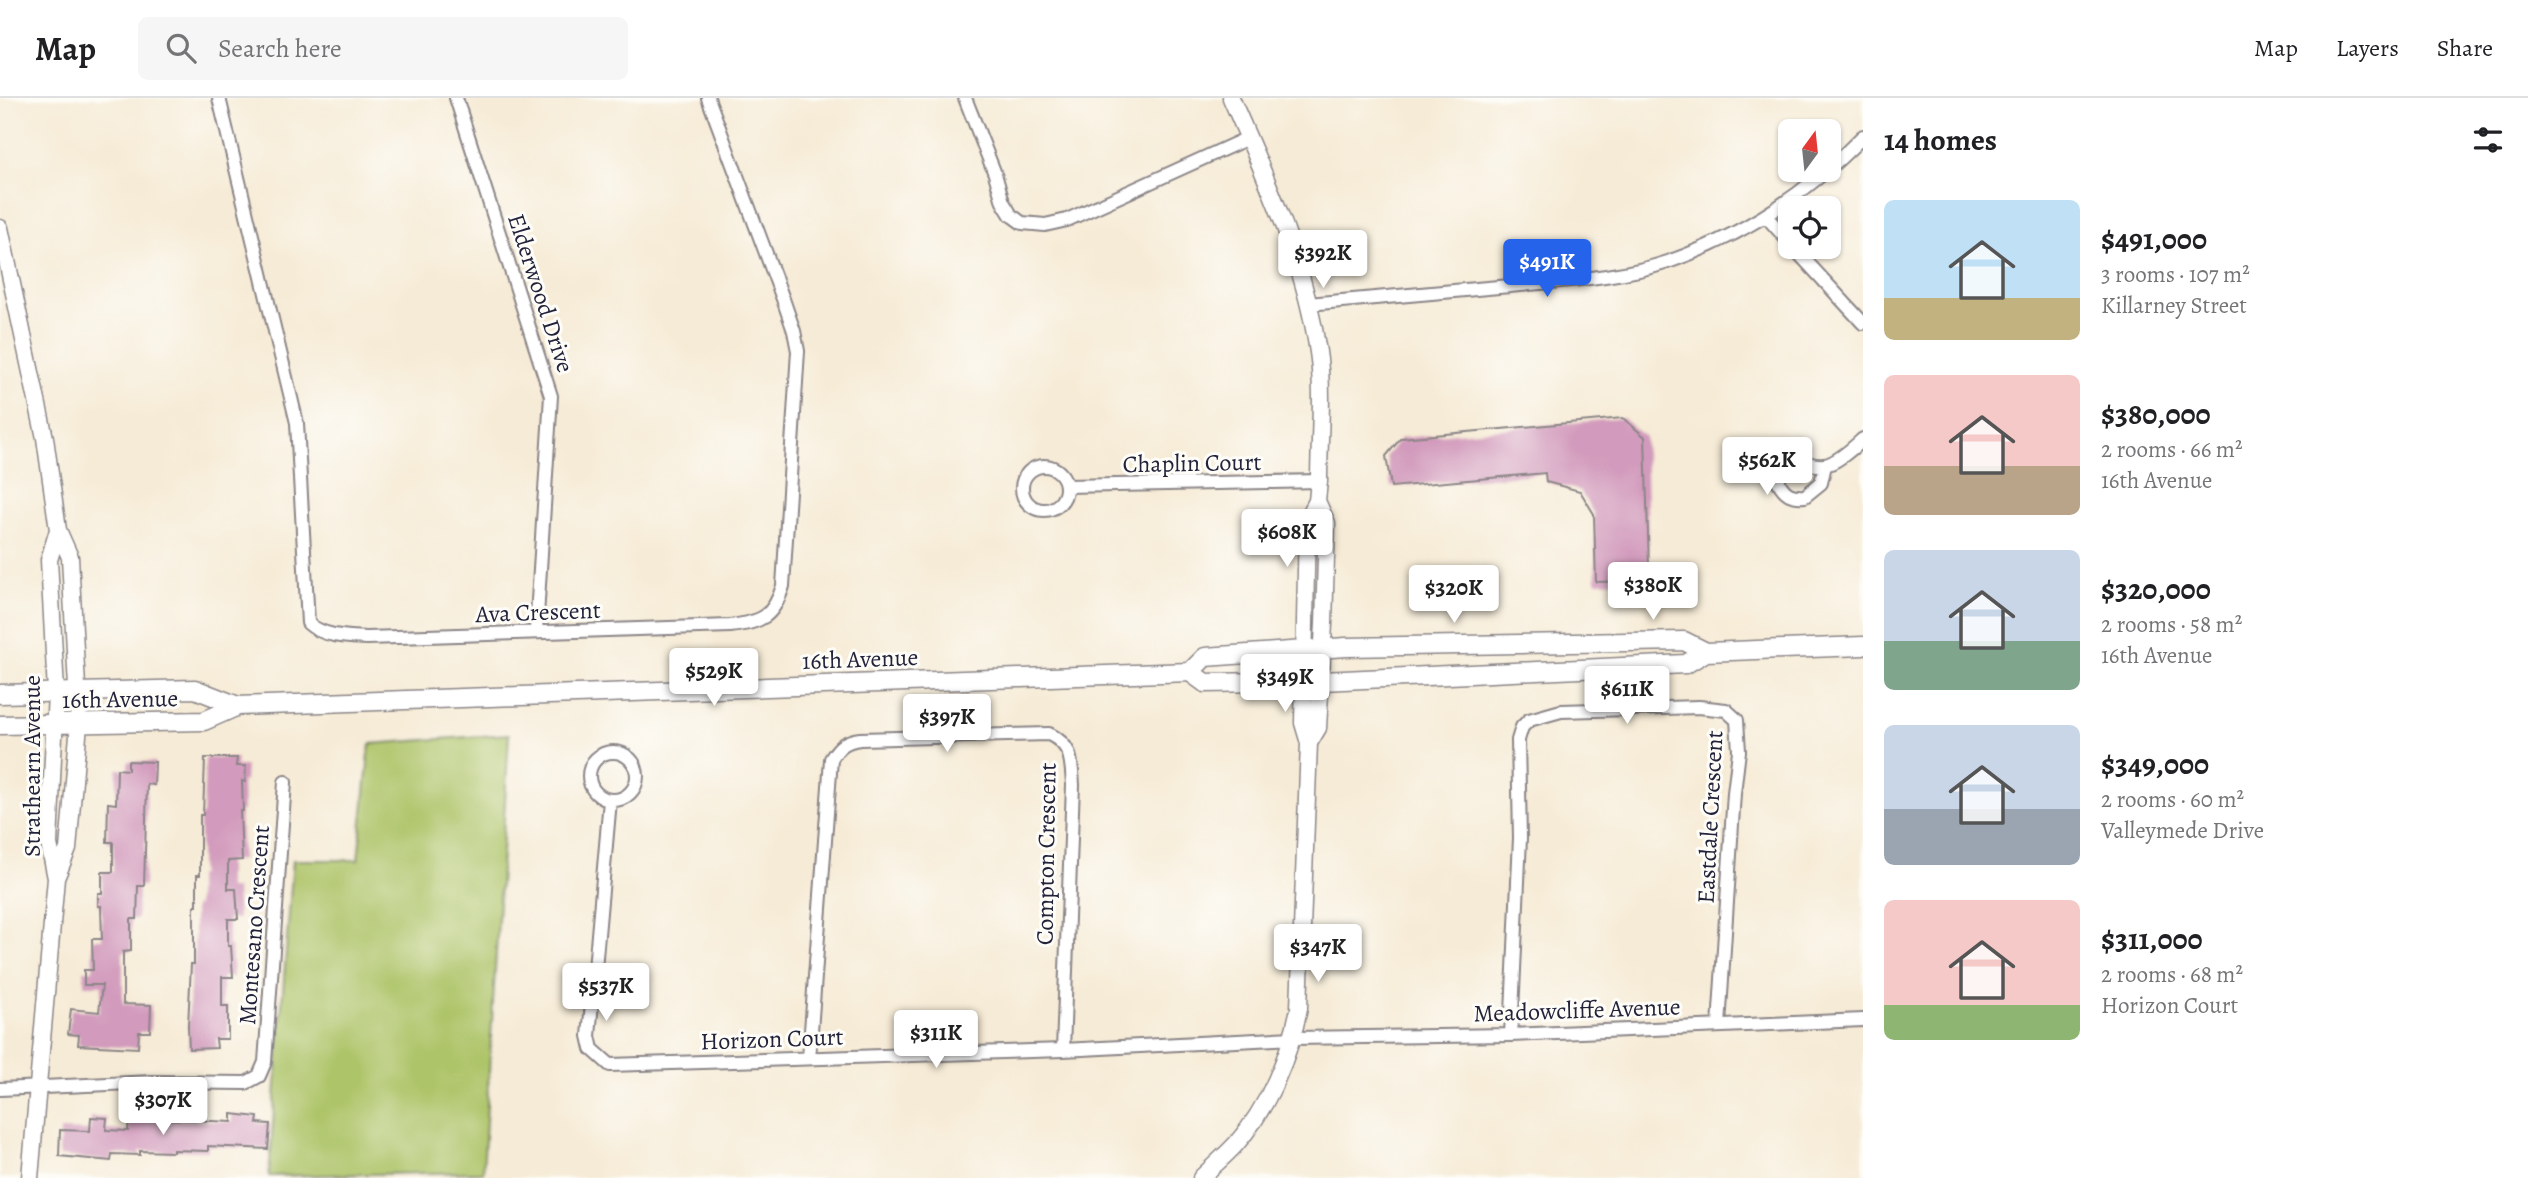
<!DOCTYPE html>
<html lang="en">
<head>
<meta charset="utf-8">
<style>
  body { margin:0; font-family:Alegreya,serif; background:#f6f6f6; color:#202124; height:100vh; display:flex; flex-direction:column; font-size:26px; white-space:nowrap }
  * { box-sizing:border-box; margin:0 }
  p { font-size:23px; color:#757577 }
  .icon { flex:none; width:38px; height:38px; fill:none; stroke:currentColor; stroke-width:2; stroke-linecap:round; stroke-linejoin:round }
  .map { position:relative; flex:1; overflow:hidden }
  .side { display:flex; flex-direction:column; background:#fff; width:665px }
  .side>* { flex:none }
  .needle { width:46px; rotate:15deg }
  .tools { position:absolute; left:1778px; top:21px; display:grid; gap:14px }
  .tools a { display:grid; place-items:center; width:63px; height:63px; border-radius:10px; background:#fff; box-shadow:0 2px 5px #0004; font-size:35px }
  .price { position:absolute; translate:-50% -60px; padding:0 16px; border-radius:7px; background:#fff; color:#222; font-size:23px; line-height:46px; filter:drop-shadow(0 2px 4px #0008) }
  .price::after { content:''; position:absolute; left:50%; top:42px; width:21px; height:16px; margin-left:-10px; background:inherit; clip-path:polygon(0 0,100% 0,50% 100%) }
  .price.selected { background:#2563eb; color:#fff }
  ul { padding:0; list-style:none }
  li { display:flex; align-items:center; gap:21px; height:175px; padding:0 21px }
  li span { display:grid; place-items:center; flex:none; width:196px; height:140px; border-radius:10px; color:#555 }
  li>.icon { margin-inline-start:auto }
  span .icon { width:84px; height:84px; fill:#fffc; stroke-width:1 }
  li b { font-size:30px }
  h2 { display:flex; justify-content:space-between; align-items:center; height:84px; padding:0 21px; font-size:30px }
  header { display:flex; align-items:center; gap:42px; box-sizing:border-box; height:98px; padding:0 35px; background:#fff; border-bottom:2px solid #e0e0e0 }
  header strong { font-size:33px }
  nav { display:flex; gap:38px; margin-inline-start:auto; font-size:24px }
  .search { width:490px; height:63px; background:#f6f6f6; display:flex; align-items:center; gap:18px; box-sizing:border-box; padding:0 24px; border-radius:10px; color:#757577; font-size:26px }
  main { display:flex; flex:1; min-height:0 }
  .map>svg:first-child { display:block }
</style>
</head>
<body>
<header>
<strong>Map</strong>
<div class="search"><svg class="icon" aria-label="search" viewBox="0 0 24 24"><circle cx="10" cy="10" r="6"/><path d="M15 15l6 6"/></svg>Search here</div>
<nav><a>Map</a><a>Layers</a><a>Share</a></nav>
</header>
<main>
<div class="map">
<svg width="1863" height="1080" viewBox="0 0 1863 1080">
  <rect width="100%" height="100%" fill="#fdfcf7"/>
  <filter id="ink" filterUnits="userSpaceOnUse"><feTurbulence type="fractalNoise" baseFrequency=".0143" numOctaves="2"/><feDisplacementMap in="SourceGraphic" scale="14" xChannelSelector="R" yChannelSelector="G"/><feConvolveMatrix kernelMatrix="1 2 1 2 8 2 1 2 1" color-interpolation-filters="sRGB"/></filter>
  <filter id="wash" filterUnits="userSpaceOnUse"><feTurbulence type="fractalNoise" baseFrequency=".00686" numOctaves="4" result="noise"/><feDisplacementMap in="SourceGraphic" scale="28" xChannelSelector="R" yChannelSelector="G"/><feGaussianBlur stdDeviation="1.57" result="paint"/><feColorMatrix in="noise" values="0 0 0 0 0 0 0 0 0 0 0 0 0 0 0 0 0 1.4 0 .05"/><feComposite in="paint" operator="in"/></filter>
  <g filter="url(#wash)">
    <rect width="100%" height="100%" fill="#f6ebd6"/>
    <path fill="#aec469" stroke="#687352" stroke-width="2" d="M 509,636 L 483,1074 L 269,1078 L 293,762 L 358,762 L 370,646 Z"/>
    <g id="blocks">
      <path fill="#d29abc" d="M 1623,320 L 1645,339 L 1649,471 L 1637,483 L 1596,484 L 1594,416 L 1580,393 L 1546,384 L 1545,375 L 1391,389 L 1386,358 L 1401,340 Z
        M 205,660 L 237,660 L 236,668 L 246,668 L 245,684 L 242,683 L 243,713 L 240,713 L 242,762 L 228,763 L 228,791 L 236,791 L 238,821 L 228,821 L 228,848 L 231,848 L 233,879 L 222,879 L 222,908 L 228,908 L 228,941 L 216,941 L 217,950 L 189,951 L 188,928 L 191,866 L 194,866 L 194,808 L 197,808 L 197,777 L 200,777 L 200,717 L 203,717 Z
        M 128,663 L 155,664 L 154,687 L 147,686 L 144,788 L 138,788 L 137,821 L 131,821 L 131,853 L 123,854 L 123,906 L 151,907 L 150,934 L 139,934 L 138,950 L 78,947 L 79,937 L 68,936 L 71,911 L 99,914 L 102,887 L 84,887 L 84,872 L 93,872 L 92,841 L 102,841 L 101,808 L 98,808 L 98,795 L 102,795 L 102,774 L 113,774 L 113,744 L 107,744 L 108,705 L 116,706 L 117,671 L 128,672 Z
        M 232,1016 L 258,1019 L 257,1025 L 270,1026 L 268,1051 L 208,1048 L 208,1053 L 173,1052 L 173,1054 L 140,1053 L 140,1057 L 112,1056 L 111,1063 L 59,1058 L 60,1032 L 90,1033 L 91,1019 L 107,1020 L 106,1032 L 128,1033 L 129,1019 L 232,1024 Z"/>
    </g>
  </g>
  <g filter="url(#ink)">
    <use href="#blocks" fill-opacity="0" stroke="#8c8688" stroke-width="2"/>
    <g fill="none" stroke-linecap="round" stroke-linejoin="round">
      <g stroke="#8c8688" stroke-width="16">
        <path id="minor" d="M 219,0 L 297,325 L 308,525 C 323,539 347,539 367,540 L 730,528 C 761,524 773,520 783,488 L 798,253 L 794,233 L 783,201 L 708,0
          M 456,0 L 551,298 L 536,534
          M 965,0 L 995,76 L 1003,104 L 1011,117 L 1022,125 L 1034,126 L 1045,127 L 1067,122 L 1248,40
          M 1766,118 L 1790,145
          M 1793,149 L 1863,225
          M 1308,206 C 1375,200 1443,194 1510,188 C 1559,183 1621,180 1668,164 C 1742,138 1808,95 1863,38
          M 1825,367 L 1821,385 L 1805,398 C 1791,399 1785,396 1778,383 L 1784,368 C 1805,358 1807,369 1824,367 C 1836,366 1854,349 1863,341
          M1022 390a22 22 0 1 1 44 0a22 22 0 1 1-44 0Z
          M 1066,388 L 1319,383
          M589 678a24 24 0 1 1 48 0a24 24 0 1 1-48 0Z
          M 610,702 L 589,938 L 592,951 L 610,967 L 1063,952 L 1293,940 L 1511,937 L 1863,922
          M 1511,937 L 1520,740 L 1518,642 L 1522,629 L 1529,622 L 1561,613 L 1699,609 L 1726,612 L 1737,622 L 1739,653 L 1734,695 L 1719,928
          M 809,960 L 831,661 C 839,648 845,643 860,641 L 1049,636 C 1073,648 1071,663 1073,687 L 1063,952
          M 0,991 L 152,984 L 246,985 L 259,978 L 265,964 L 285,684"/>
      </g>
      <g stroke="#8c8688" stroke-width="19">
        <path id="tertiary" d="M 0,130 L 45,340 L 58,432 L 70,459 L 79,626 L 68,751 L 56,780
          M 1309,645 L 1318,630 L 1324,526 L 1327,425 L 1317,403
          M 30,1080 L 56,780 L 49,746 L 56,594 L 49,462 L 58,432
          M 1201,1080 C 1212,1069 1225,1058 1236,1046 C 1268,1010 1290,957 1299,910 L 1309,645 L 1303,625 L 1307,422 L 1317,403 L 1319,383 C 1319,343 1324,292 1318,254 C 1305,165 1267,82 1231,0"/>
      </g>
      <g stroke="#8c8688" stroke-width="21">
        <path id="secondary" d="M 1190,574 L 1205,559 L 1346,549 L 1684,543 L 1706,554
          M 0,596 L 195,591 L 238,608
          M 0,627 L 204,623 L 238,608 L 1190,574 L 1205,585 L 1322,583 L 1686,566 L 1706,554 L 1863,548"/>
      </g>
      <use href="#minor" stroke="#fff" stroke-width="12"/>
      <use href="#tertiary" stroke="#fff" stroke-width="16"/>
      <use href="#secondary" stroke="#fff" stroke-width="18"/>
    </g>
  </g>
  <g text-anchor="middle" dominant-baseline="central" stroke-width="6" stroke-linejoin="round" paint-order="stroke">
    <g font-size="24" fill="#22223b" stroke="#fdfcf7">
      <text transform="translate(541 195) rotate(72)">Elderwood Drive</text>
      <text transform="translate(1192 365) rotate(-1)">Chaplin Court</text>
      <text transform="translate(538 514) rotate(-2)">Ava Crescent</text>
      <text transform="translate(860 561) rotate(-2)">16th Avenue</text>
      <text transform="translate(120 601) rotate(-1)">16th Avenue</text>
      <text transform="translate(32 668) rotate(-90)">Strathearn Avenue</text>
      <text transform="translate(1710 719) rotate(-87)">Eastdale Crescent</text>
      <text transform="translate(1046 756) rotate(-89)">Compton Crescent</text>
      <text transform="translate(254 827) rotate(-86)">Montesano Crescent</text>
      <text transform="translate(1577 912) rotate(-2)">Meadowcliffe Avenue</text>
      <text transform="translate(772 941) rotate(-2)">Horizon Court</text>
    </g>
  </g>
</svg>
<div class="tools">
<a><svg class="needle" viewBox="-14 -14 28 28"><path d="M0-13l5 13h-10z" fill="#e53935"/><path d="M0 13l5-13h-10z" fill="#757577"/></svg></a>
<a><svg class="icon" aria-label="locate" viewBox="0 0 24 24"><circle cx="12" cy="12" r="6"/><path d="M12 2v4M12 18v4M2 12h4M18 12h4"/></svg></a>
</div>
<b class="price" style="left:1323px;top:192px">$392K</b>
<b class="price selected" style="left:1547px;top:201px">$491K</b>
<b class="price" style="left:1767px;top:399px">$562K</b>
<b class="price" style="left:1287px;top:471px">$608K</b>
<b class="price" style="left:1653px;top:524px">$380K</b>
<b class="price" style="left:1454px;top:527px">$320K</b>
<b class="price" style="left:714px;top:610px">$529K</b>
<b class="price" style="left:1285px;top:616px">$349K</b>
<b class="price" style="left:1627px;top:628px">$611K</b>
<b class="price" style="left:947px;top:656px">$397K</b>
<b class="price" style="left:1318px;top:886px">$347K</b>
<b class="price" style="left:606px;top:925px">$537K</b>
<b class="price" style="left:936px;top:972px">$311K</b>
<b class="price" style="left:163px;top:1039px">$307K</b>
</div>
<section class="side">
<h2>14 homes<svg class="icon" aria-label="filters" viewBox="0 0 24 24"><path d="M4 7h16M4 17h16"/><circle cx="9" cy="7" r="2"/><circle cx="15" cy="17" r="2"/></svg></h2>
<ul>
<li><span style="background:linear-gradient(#bfe0f5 70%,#c2b280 0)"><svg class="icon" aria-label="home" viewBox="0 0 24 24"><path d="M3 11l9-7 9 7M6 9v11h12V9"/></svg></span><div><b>$491,000</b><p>3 rooms · 107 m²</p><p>Killarney Street</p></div></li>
<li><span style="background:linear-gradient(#f6c9c9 65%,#b9a48a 0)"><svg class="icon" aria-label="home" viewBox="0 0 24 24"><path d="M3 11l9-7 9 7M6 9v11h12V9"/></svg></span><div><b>$380,000</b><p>2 rooms · 66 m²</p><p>16th Avenue</p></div></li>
<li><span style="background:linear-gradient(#c9d6e8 65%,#7fa58c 0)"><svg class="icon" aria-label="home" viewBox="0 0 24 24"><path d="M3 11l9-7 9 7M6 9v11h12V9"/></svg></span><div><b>$320,000</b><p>2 rooms · 58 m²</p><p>16th Avenue</p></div></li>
<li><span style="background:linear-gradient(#c9d6e8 60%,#9aa5b1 0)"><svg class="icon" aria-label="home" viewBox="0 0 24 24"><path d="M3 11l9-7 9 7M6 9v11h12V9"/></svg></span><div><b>$349,000</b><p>2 rooms · 60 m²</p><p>Valleymede Drive</p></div></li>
<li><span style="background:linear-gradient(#f6c9c9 75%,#8fb573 0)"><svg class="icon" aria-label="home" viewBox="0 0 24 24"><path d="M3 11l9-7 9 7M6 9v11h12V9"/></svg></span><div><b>$311,000</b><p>2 rooms · 68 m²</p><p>Horizon Court</p></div></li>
</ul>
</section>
</main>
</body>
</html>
